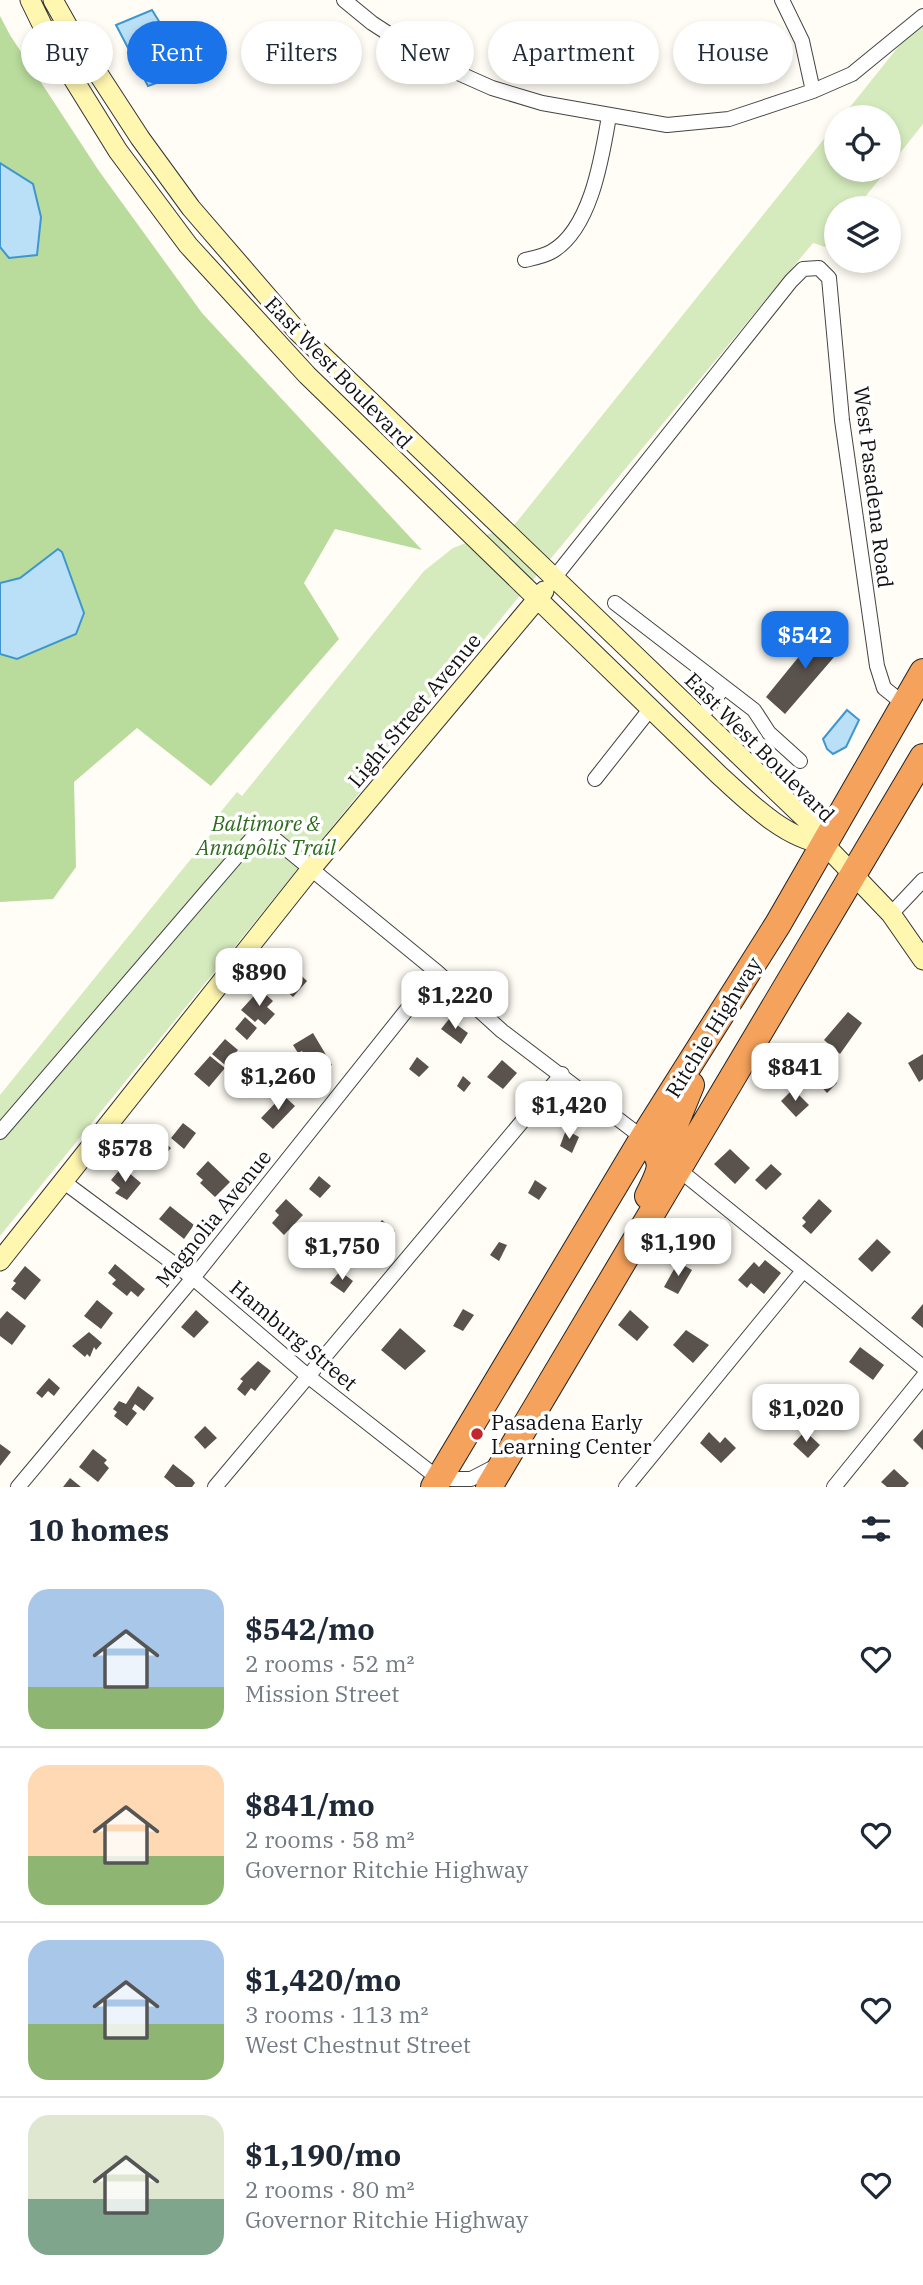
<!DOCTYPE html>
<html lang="en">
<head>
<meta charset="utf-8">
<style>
  body { margin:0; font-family:"IBM Plex Serif",serif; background:#f6f6f7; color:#1f2937; height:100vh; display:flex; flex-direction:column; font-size:26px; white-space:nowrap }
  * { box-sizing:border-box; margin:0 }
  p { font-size:23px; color:#747a83 }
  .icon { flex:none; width:38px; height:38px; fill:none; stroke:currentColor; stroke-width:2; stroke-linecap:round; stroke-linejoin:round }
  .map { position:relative; height:1487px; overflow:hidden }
  .drawer { display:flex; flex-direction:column; background:#fff; flex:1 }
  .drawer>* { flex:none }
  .guide { position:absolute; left:21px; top:21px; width:882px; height:63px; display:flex; gap:14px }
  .tools { position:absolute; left:824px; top:105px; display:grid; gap:14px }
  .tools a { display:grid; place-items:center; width:77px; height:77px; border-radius:50%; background:#fff; box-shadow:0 4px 10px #0003; font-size:35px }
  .price { position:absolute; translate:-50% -60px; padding:0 16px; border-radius:14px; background:#fff; color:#222; font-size:23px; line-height:46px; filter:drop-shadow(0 2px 4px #0008) }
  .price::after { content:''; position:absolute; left:50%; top:42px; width:21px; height:16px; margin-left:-10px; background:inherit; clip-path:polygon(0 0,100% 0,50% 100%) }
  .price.current { background:#1a73e8; color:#fff }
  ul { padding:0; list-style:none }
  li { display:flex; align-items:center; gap:21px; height:175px; padding:0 28px }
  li+li { border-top:2px solid #e0e1e3 }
  li span { display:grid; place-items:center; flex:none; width:196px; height:140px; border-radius:21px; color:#555 }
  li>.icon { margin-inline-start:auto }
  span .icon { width:84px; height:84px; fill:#fffc; stroke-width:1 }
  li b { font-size:30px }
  h2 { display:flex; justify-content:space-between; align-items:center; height:84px; padding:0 28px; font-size:30px }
  .pill { padding:0 24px; border-radius:32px; background:#fff; box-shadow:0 4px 10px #0003; font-size:24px; line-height:63px }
  .pill.current { background:#1a73e8; color:#fff }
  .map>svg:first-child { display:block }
</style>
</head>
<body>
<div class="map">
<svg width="923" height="1487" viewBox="0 0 923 1487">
  <rect width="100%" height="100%" fill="#fffdf5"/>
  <path fill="#d5ebbd" d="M 923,16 L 923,124 L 889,167 L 889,117 L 842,117 Z
    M 836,124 L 836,170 L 887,170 L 856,208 L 836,208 L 836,233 L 825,247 L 813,243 L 508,610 L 0,1236 L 0,1095 L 224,818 L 219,814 L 237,792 L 242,796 L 424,571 L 453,548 L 515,524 Z"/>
  <path fill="#b9dc9c" d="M 0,16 L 10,35 L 99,171 L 202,313 L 422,550 L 335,529 L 304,583 L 339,639 L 211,786 L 137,728 L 74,782 L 76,867 L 53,899 L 0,902 Z"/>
  <path fill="#b9e0f7" stroke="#3f96cf" stroke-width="2" d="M 152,10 L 190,71 L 148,86 L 116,25 Z
    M 0,163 L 33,184 L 41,217 L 37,255 L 9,258 L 0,247 Z
    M 58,549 L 62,552 L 84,613 L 76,634 L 17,659 L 0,654 L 0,583 L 20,578 Z
    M 847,710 L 859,720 L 846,747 L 833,754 L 827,749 L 823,739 Z"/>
  <path fill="#5a524d" d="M 823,627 L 842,643 L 833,655 L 835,656 L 785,714 L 766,697 Z
    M 277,964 L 284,970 L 289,964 L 307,981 L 293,997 L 268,974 Z
    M 260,989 L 273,1001 L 267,1007 L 275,1014 L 265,1025 L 258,1019 L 255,1022 L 241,1010 Z
    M 848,1012 L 862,1023 L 840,1054 L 824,1040 Z
    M 245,1017 L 257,1028 L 247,1040 L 235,1029 Z
    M 449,1019 L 468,1033 L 461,1044 L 441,1029 Z
    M 313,1033 L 332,1065 L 316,1075 L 302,1051 L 298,1053 L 293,1045 Z
    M 225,1039 L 238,1050 L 225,1065 L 212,1054 Z
    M 923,1054 L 923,1079 L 919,1082 L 908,1063 Z
    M 210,1056 L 225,1068 L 209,1087 L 194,1074 Z
    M 417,1057 L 429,1067 L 419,1077 L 409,1069 Z
    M 818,1058 L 837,1083 L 827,1093 L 806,1070 Z
    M 502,1060 L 517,1073 L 503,1089 L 487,1077 Z
    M 463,1076 L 471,1083 L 464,1092 L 457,1086 Z
    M 793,1089 L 809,1105 L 796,1117 L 781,1101 Z
    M 283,1095 L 295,1106 L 273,1129 L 261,1118 Z
    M 183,1123 L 196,1133 L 184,1149 L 171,1138 Z
    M 566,1130 L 579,1137 L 572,1153 L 560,1146 Z
    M 156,1135 L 171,1148 L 154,1168 L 141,1152 Z
    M 730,1149 L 750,1168 L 735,1184 L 714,1164 Z
    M 208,1161 L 230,1182 L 215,1197 L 200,1183 L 203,1180 L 196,1174 Z
    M 771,1164 L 782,1174 L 766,1190 L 755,1180 Z
    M 122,1167 L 141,1183 L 127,1200 L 115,1193 L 120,1188 L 111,1180 Z
    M 319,1176 L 331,1186 L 320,1198 L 309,1189 Z
    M 535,1180 L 547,1188 L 539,1200 L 528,1193 Z
    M 286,1199 L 303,1215 L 284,1235 L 272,1223 L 279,1215 L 275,1211 Z
    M 819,1199 L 832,1211 L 811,1234 L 802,1226 L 806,1222 L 802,1218 Z
    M 170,1206 L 194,1225 L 184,1239 L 159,1219 Z
    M 699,1219 L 717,1233 L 704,1251 L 688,1239 Z
    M 382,1220 L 395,1231 L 380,1249 L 367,1239 Z
    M 340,1227 L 351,1236 L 340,1250 L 329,1241 Z
    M 877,1239 L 891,1252 L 872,1272 L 858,1259 Z
    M 499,1242 L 507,1245 L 499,1261 L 490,1255 Z
    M 765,1260 L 781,1273 L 764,1294 L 751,1283 L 747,1288 L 738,1280 L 754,1262 L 759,1267 Z
    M 678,1262 L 692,1270 L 678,1294 L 664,1287 Z
    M 115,1264 L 145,1289 L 138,1297 L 131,1291 L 127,1296 L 112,1284 L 116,1280 L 108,1273 Z
    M 25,1266 L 41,1280 L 25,1300 L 11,1289 L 16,1283 L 13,1281 Z
    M 340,1271 L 353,1281 L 344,1293 L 330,1283 Z
    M 97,1300 L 113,1313 L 101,1329 L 84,1316 Z
    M 923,1304 L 923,1328 L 911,1318 Z
    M 463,1309 L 474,1315 L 463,1331 L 453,1326 Z
    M 196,1310 L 209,1322 L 194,1338 L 181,1327 Z
    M 630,1310 L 649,1327 L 637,1341 L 618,1325 Z
    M 7,1311 L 26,1326 L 12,1345 L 0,1336 L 0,1319 Z
    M 400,1328 L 426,1351 L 405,1370 L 381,1350 Z
    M 686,1330 L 709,1345 L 693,1363 L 673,1345 Z
    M 89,1332 L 102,1343 L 96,1350 L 94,1347 L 90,1357 L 87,1354 L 85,1357 L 72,1346 Z
    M 860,1347 L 884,1365 L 873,1380 L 849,1362 Z
    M 258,1361 L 271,1371 L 255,1391 L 251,1388 L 245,1396 L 237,1389 L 243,1381 L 240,1379 Z
    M 49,1378 L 60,1388 L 54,1396 L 48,1391 L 42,1398 L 36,1393 Z
    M 138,1386 L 154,1398 L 144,1411 L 135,1404 L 132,1409 L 137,1413 L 127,1426 L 114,1416 L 117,1412 L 113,1409 L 119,1401 L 126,1404 Z
    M 843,1390 L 859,1405 L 844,1423 L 827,1408 Z
    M 205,1426 L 217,1438 L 205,1449 L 194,1437 Z
    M 923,1429 L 923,1450 L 913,1440 Z
    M 805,1431 L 820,1445 L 808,1458 L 793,1444 Z
    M 709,1432 L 720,1443 L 725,1437 L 736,1448 L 721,1463 L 700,1443 Z
    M 0,1444 L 11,1452 L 0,1466 Z
    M 93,1449 L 107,1460 L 104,1463 L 109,1468 L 98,1482 L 79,1467 Z
    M 173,1464 L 192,1479 L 195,1483 L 192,1487 L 176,1487 L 164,1477 Z
    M 894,1469 L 909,1483 L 905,1487 L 887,1487 L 881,1482 Z
    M 70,1478 L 81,1487 L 63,1487 Z"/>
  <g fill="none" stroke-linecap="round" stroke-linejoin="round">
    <g stroke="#444" stroke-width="16">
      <path id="street" d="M 344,0 L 372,23 L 429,60 L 492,88 L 542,103 L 667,125 L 729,119 L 813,91 L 852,74 L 923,16
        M 782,0 L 802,41 L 813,91
        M 525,260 C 534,258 544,256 551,252 C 591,230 602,157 609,116
        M 554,578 L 791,281 L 803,269 L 819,268 L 829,278 L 842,420 L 877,666 L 884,688 L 904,704
        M 615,603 L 754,710 L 769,733 L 800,761
        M 701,717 L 724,687
        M 595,779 L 651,708
        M 891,914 L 923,880
        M 0,1132 L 261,828 L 437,972 L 502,1031 L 643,1138
        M 678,1169 L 923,1367
        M 64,1182 L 193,1278 L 309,1377 L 439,1479 L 471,1479 L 498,1465
        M 18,1487 L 193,1278 L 437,972
        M 215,1487 L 562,1074
        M 626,1487 L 802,1272
        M 834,1487 L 923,1377"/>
    </g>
    <g stroke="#333" stroke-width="21">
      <path id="secondary" d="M 30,0 L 51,43 L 118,151 L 188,245 L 307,375 L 719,775 C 749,802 784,838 824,844
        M 53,0 L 71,32 L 140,138 L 191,208 L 298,332 L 817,830 L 824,844 L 891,914 L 923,960
        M 0,1261 L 311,869 L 544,591"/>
    </g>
    <g stroke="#222" stroke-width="28">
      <path id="highway" d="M 643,1138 C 667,1162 662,1168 648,1196
        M 678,1169 L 671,1134 L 691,1085
        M 434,1487 L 643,1138 L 778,924 L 923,672
        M 489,1487 L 923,757"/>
    </g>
    <use href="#street" stroke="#fff" stroke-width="14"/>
    <use href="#secondary" stroke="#fff6b0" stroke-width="19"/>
    <use href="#highway" stroke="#f5a25d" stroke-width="26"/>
  </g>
  <circle fill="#c4262e" stroke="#fff" stroke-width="2.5" cx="477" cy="1434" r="7"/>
  <g text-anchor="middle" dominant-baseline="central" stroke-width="7" stroke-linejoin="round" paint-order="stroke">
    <g font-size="21" fill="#111" stroke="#fff">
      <text transform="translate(339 372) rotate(46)">East West Boulevard</text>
      <text transform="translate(874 487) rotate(83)">West Pasadena Road</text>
      <text transform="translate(414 710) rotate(-50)">Light Street Avenue</text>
      <text transform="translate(760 747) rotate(45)">East West Boulevard</text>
      <text transform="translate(713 1027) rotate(-58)">Ritchie Highway</text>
      <text transform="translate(213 1218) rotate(-51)">Magnolia Avenue</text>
      <text transform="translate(294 1335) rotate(40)">Hamburg Street</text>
    </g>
    <g font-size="21" font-style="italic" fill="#2f6b1f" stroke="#fff">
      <text x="266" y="823">Baltimore &amp;<tspan x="266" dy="24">Annapolis Trail</tspan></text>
    </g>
    <g font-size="21" fill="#111" stroke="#fff" text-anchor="start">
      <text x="491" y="1422">Pasadena Early<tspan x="491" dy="24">Learning Center</tspan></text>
    </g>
  </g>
</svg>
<div class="tools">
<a><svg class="icon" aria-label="locate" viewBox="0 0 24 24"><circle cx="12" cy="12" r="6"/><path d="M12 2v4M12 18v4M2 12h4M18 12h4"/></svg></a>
<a><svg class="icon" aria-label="layers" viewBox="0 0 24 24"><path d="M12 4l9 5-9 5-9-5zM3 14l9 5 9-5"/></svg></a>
</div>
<b class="price current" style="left:805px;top:671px">$542</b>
<b class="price" style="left:259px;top:1008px">$890</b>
<b class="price" style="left:455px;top:1031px">$1,220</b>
<b class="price" style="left:795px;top:1103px">$841</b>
<b class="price" style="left:278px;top:1112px">$1,260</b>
<b class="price" style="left:569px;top:1141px">$1,420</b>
<b class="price" style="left:125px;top:1184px">$578</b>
<b class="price" style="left:678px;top:1278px">$1,190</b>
<b class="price" style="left:342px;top:1282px">$1,750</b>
<b class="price" style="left:806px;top:1444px">$1,020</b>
<div class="guide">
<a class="pill">Buy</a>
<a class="pill current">Rent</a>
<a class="pill">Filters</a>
<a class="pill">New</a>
<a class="pill">Apartment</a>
<a class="pill">House</a>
</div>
</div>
<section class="drawer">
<h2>10 homes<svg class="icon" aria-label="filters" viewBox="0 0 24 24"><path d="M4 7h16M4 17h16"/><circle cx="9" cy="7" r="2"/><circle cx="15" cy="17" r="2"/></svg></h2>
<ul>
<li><span style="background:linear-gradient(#a9c7e8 70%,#8fb573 0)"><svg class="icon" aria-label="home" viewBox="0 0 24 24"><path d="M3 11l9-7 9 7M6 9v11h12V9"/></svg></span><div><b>$542/mo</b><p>2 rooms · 52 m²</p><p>Mission Street</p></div><svg class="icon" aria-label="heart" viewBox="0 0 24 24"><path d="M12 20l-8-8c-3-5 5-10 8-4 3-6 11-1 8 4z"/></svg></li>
<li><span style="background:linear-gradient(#ffd9b3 65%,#8fb573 0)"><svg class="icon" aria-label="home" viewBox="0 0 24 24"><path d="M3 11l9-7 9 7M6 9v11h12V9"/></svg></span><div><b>$841/mo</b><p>2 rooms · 58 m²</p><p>Governor Ritchie Highway</p></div><svg class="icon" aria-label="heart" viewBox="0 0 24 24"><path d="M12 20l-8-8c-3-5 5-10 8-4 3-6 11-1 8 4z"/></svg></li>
<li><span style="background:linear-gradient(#a9c7e8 60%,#8fb573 0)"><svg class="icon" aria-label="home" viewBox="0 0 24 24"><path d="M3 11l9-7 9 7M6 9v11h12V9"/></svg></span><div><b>$1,420/mo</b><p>3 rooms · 113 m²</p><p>West Chestnut Street</p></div><svg class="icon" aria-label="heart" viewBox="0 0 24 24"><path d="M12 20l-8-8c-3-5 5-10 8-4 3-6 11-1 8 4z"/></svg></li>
<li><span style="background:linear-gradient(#dfe7d0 60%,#7fa58c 0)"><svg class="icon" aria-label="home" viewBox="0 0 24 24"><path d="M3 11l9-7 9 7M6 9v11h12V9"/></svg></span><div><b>$1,190/mo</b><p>2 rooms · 80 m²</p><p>Governor Ritchie Highway</p></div><svg class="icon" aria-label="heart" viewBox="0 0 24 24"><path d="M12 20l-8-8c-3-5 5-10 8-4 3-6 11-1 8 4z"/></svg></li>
</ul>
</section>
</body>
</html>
